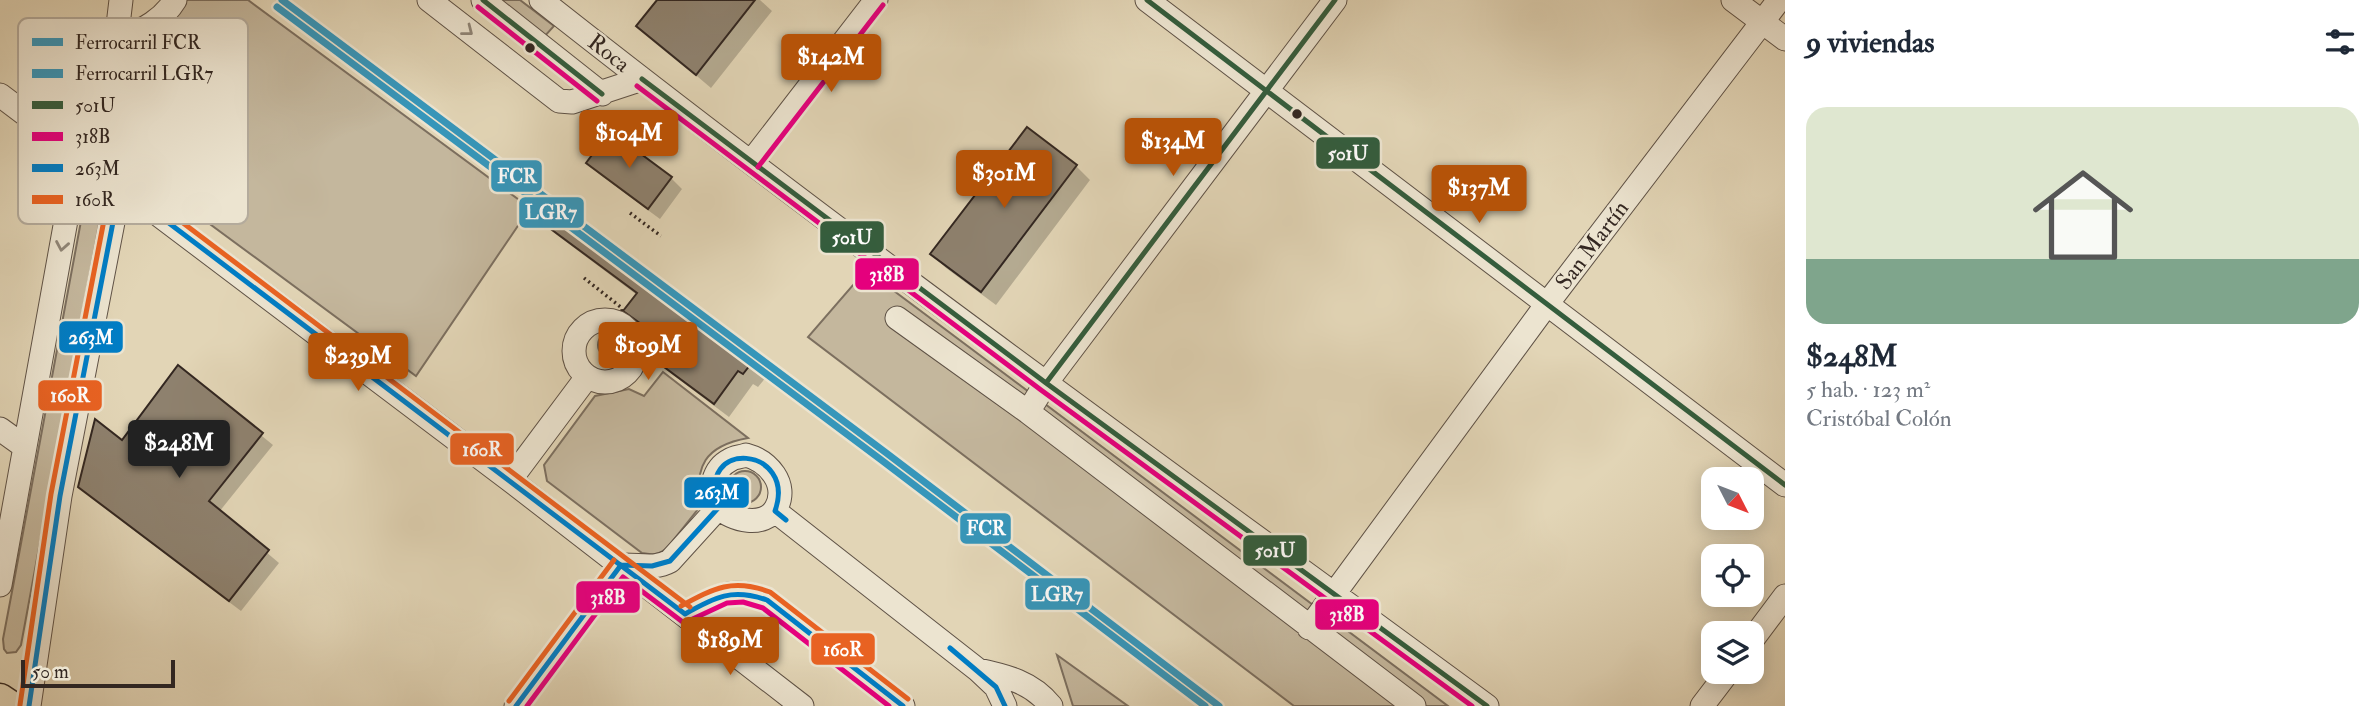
<!DOCTYPE html>
<html lang="es">
<head>
<meta charset="utf-8">
<style>
  body { margin:0; font-family:"IM FELL Double Pica",serif; background:#f6f6f7; color:#1f2937; height:100vh; display:flex; flex-direction:column; font-size:26px; white-space:nowrap }
  * { box-sizing:border-box; margin:0 }
  p { font-size:23px; color:#747a83 }
  .icon { flex:none; width:38px; height:38px; fill:none; stroke:currentColor; stroke-width:2; stroke-linecap:round; stroke-linejoin:round }
  .map { position:relative; flex:1; overflow:hidden }
  .sheet { display:flex; flex-direction:column; background:#fff; width:595px }
  .sheet>* { flex:none }
  .needle { width:46px; rotate:132deg }
  .controls { position:absolute; left:1701px; top:467px; display:grid; gap:14px }
  .controls a { display:grid; place-items:center; width:63px; height:63px; border-radius:14px; background:#fff; box-shadow:0 4px 18px #0003; font-size:35px }
  .scale { position:absolute; left:21px; bottom:18px; width:154px; box-sizing:border-box; padding-left:7px; border:4px solid #332721; border-top:0; font-size:19px; line-height:24px; white-space:nowrap; color:#332721; -webkit-text-stroke:5px #ece4d0; paint-order:stroke }
  .price { position:absolute; translate:-50% -60px; padding:0 16px; border-radius:7px; background:#b45309; color:#fff; font-size:23px; line-height:46px; filter:drop-shadow(0 2px 4px #0008) }
  .price::after { content:''; position:absolute; left:50%; top:42px; width:21px; height:16px; margin-left:-10px; background:inherit; clip-path:polygon(0 0,100% 0,50% 100%) }
  .price.selected { background:#222; color:#fff }
  ul { padding:0; list-style:none }
  li { display:grid; align-content:center; gap:14px; height:371px; padding:0 21px }
  li span { display:grid; place-items:center; height:217px; border-radius:21px; color:#555 }
  li>.icon { margin-inline-start:auto }
  span .icon { width:126px; height:126px; fill:#fffc; stroke-width:1 }
  li b { font-size:30px }
  h2 { display:flex; justify-content:space-between; align-items:center; height:84px; padding:0 21px; font-size:30px }
  main { display:flex; flex:1; min-height:0 }
  .map>svg:first-child { display:block }
</style>
</head>
<body>
<main>
<div class="map">
<svg width="1785" height="706" viewBox="0 0 1785 706">
  <rect width="100%" height="100%" fill="#e2d5b6"/>
  <filter id="stains"><feTurbulence type="fractalNoise" baseFrequency=".00286" numOctaves="4"/><feColorMatrix values="0 0 0 0 .2 0 0 0 0 .09 0 0 0 0 .02 0 0 0 .5 -.17"/></filter>
  <radialGradient id="worn" r=".72"><stop offset=".6" stop-color="#630" stop-opacity="0"/><stop offset="1" stop-color="#630" stop-opacity=".3"/></radialGradient>
  <path fill="#c4b79d" stroke="#7c6f5f" stroke-width="2" d="M 183,0 L 248,0 L 530,208 L 416,376 L 127,163 L 126,140 L 149,35 Z
    M 496,0 L 520,0 L 554,26 L 544,37 Z
    M 88,213 L 95,216 L 99,224 L 21,645 L 16,652 L 7,653 L 4,649 L 3,639 L 14,581 L 81,221 Z
    M 866,270 L 1448,706 L 1294,706 L 808,337 Z
    M598 345a12 12 0 1 1 24 0a12 12 0 1 1-24 0Z
    M 663,372 L 748,438 C 704,446 695,466 699,508 L 667,548 C 659,555 652,555 642,553 L 547,481 L 544,465 L 595,396 L 629,389 L 644,396 Z
    M729 487a16 16 0 1 1 32 0a16 16 0 1 1-32 0Z
    M 1057,655 L 1128,706 L 1073,706 Z"/>
  <path fill="#0003" d="M 659,0 L 760,0 L 772,11 L 711,88 L 638,26 Z
    M 1027,129 L 1076,166 L 1090,180 L 996,305 L 946,268 L 932,254 Z
    M 610,133 L 671,178 L 682,189 L 660,219 L 599,174 L 588,163 Z
    M 542,221 L 753,361 L 767,376 L 758,387 L 753,384 L 729,417 L 673,375 L 658,361 L 669,347 L 640,325 L 626,311 L 637,295 L 557,235 Z
    M 179,368 L 273,445 L 219,512 L 279,563 L 241,611 L 91,498 L 80,487 L 122,442 Z"/>
  <path fill="#8e816e" stroke="#332721" stroke-width="2" d="M 657,0 L 755,0 L 696,75 L 636,26 Z
    M 1027,127 L 1077,165 L 981,292 L 930,254 Z
    M 610,131 L 672,177 L 648,209 L 586,163 Z
    M 551,207 L 754,360 L 743,374 L 738,371 L 714,404 L 656,361 L 669,344 L 623,311 L 637,293 L 540,221 Z
    M 178,365 L 263,433 L 209,501 L 269,550 L 229,601 L 78,487 L 95,419 L 122,440 Z"/>
  <g fill="none" stroke-linecap="round" stroke-linejoin="round">
    <g stroke="#5f5246" stroke-width="25">
      <path id="minor" d="M 429,0 L 559,101 L 572,102 L 642,79
        M 483,0 L 602,94
        M 541,0 C 850,244 1170,473 1487,706
        M 1147,0 L 1785,485
        M 1733,0 L 1785,39
        M 116,42 C 139,31 161,23 175,0
        M 0,95 L 510,480 L 802,706
        M 751,162 L 876,0
        M 93,166 L 116,42 L 121,0
        M 897,318 L 1028,412 L 1414,706
        M574 351a31 31 0 1 1 62 0a31 31 0 1 1-62 0Z
        M 1028,412 L 1046,383 L 1335,0
        M 0,429 L 25,447
        M 746,455 C 768,461 789,484 776,508 C 765,528 731,521 719,507 C 706,492 714,468 730,460 C 734,457 741,457 746,455 Z
        M 510,480 L 587,377
        M 775,511 L 978,670 L 996,687 L 1005,706
        M 621,565 C 639,564 654,570 670,561 L 719,507
        M 0,585 L 78,154
        M 685,614 C 716,597 732,585 767,600 L 903,706
        M 1309,628 L 1547,304 L 1779,0
        M 1752,640 L 1785,596
        M 978,670 C 1006,676 1032,682 1051,706
        M 29,706 L 60,496 L 120,186
        M 516,706 L 621,565
        M 1702,706 L 1728,672"/>
    </g>
    <g stroke="#332721" stroke-width="31">
      <path id="major" d="M 0,698 L 12,706"/>
    </g>
    <path stroke="#332721" stroke-width="3.5" stroke-dasharray="2 3.5" stroke-linecap="butt" d="M 630,213 L 661,236
      M 584,278 L 622,308 L 623,326"/>
    <use href="#minor" stroke="#ece4d0" stroke-width="23"/>
    <use href="#major" stroke="#e2d5b6" stroke-width="28"/>
    <g stroke="#ece4d0" stroke-width="10">
      <path id="bus-1" d="M 483,0 L 602,94
        M 1147,0 L 1785,485
        M 642,79 L 1046,383 L 1487,706
        M 1046,383 L 1335,0"/>
    </g>
    <g stroke="#ece4d0" stroke-width="10">
      <path id="bus-2" d="M 478,7 L 597,101
        M 637,86 L 1041,390 L 1472,706
        M 758,167 L 883,5
        M 527,706 L 623,577 L 684,623 L 727,603 L 743,602 L 763,608 L 889,706"/>
    </g>
    <g stroke="#ece4d0" stroke-width="10">
      <path id="bus-3" d="M 621,565 L 652,566 L 670,561 L 719,507 C 694,437 798,446 775,511 L 786,520
        M 950,648 L 996,687 L 1005,706
        M 29,706 L 60,496 L 120,186 L 685,614 C 715,597 732,588 767,600 L 903,706
        M 516,706 L 621,565"/>
    </g>
    <g stroke="#ece4d0" stroke-width="10">
      <path id="bus-4" d="M 681,606 C 714,588 733,578 770,592 L 908,699
        M 509,701 L 614,560
        M 20,705 L 51,494 L 111,184 L 119,177 L 125,179 L 690,607"/>
    </g>
    <use href="#bus-1" stroke="#345d3d" stroke-width="5"/>
    <use href="#bus-2" stroke="#e5007d" stroke-width="5"/>
    <use href="#bus-3" stroke="#007dc5" stroke-width="5"/>
    <use href="#bus-4" stroke="#e86222" stroke-width="5"/>
    <g stroke="#ece4d0" stroke-width="12">
      <path id="rail-1" d="M 282,0 L 885,452 L 1219,706"/>
    </g>
    <g stroke="#ece4d0" stroke-width="12">
      <path id="rail-2" d="M 277,7 L 880,459 L 1205,706"/>
    </g>
    <use href="#rail-1" stroke="#3696ba" stroke-width="7"/>
    <use href="#rail-2" stroke="#3696ba" stroke-width="7"/>
  </g>
  <defs><path id="oneway-chevron" d="M-2-3.5L2.5 0L-2 3.5" fill="none" stroke-width="1.6" stroke-linecap="round" stroke-linejoin="round" transform="scale(1.75)"/></defs>
  <g stroke="#908678">
    <use href="#oneway-chevron" transform="translate(468 31) rotate(38)"/>
    <use href="#oneway-chevron" transform="translate(62 246) rotate(100)"/>
  </g>
  <g fill="#332721" stroke="#ece4d0" stroke-width="2.5">
    <circle cx="530" cy="48" r="6"/>
    <circle cx="1297" cy="114" r="6"/>
  </g>
  <g text-anchor="middle" dominant-baseline="central" stroke-width="5" stroke-linejoin="round" paint-order="stroke">
    <g font-size="23" fill="#332721" stroke="#ece4d0">
      <text transform="translate(609 53) rotate(38)">Roca</text>
      <text transform="translate(1592 245) rotate(-53)">San Martín</text>
    </g>
  </g>
  <rect x="18" y="18" width="230" height="206" rx="10" fill="#ece4d0" stroke="#b4ab9c" stroke-width="2"/>
  <rect x="32" y="38" width="31" height="8" fill="#3696ba"/>
  <rect x="32" y="69" width="31" height="9" fill="#3696ba"/>
  <rect x="32" y="101" width="31" height="8" fill="#345d3d"/>
  <rect x="32" y="132" width="31" height="9" fill="#e5007d"/>
  <rect x="32" y="164" width="31" height="8" fill="#007dc5"/>
  <rect x="32" y="195" width="31" height="9" fill="#e86222"/>
  <g font-size="19" fill="#332721">
    <text x="75" y="49">Ferrocarril FCR</text>
    <text x="75" y="80">Ferrocarril LGR7</text>
    <text x="75" y="112">501U</text>
    <text x="75" y="143">318B</text>
    <text x="75" y="175">263M</text>
    <text x="75" y="206">160R</text>
  </g>
  <g stroke="#ece4d0" stroke-width="2.5">
    <rect x="1315" y="136" width="66" height="34" rx="7" fill="#345d3d"/>
    <rect x="490" y="159" width="53" height="34" rx="7" fill="#3696ba"/>
    <rect x="518" y="196" width="67" height="33" rx="7" fill="#3696ba"/>
    <rect x="819" y="220" width="66" height="34" rx="7" fill="#345d3d"/>
    <rect x="854" y="257" width="66" height="34" rx="7" fill="#e5007d"/>
    <rect x="58" y="320" width="66" height="34" rx="7" fill="#007dc5"/>
    <rect x="37" y="379" width="66" height="33" rx="7" fill="#e86222"/>
    <rect x="449" y="432" width="66" height="34" rx="7" fill="#e86222"/>
    <rect x="683" y="476" width="67" height="33" rx="7" fill="#007dc5"/>
    <rect x="959" y="512" width="53" height="33" rx="7" fill="#3696ba"/>
    <rect x="1242" y="534" width="66" height="33" rx="7" fill="#345d3d"/>
    <rect x="1024" y="577" width="67" height="34" rx="7" fill="#3696ba"/>
    <rect x="575" y="580" width="66" height="34" rx="7" fill="#e5007d"/>
    <rect x="1314" y="598" width="66" height="33" rx="7" fill="#e5007d"/>
    <rect x="810" y="632" width="66" height="34" rx="7" fill="#e86222"/>
  </g>
  <g font-size="19" text-anchor="middle" font-weight="bold" fill="#fff">
    <text x="1348" y="160">501U</text>
    <text x="517" y="183">FCR</text>
    <text x="551" y="219">LGR7</text>
    <text x="852" y="244">501U</text>
    <text x="887" y="281">318B</text>
    <text x="91" y="344">263M</text>
    <text x="70" y="402">160R</text>
    <text x="482" y="456">160R</text>
    <text x="717" y="499">263M</text>
    <text x="986" y="535">FCR</text>
    <text x="1275" y="557">501U</text>
    <text x="1057" y="601">LGR7</text>
    <text x="608" y="604">318B</text>
    <text x="1347" y="621">318B</text>
    <text x="843" y="656">160R</text>
  </g>
  <rect width="100%" height="100%" filter="url(#stains)"/>
  <rect width="100%" height="100%" fill="url(#worn)"/>
</svg>
<div class="controls">
<a><svg class="needle" viewBox="-14 -14 28 28"><path d="M0-13l5 13h-10z" fill="#e53935"/><path d="M0 13l5-13h-10z" fill="#747a83"/></svg></a>
<a><svg class="icon" aria-label="locate" viewBox="0 0 24 24"><circle cx="12" cy="12" r="6"/><path d="M12 2v4M12 18v4M2 12h4M18 12h4"/></svg></a>
<a><svg class="icon" aria-label="layers" viewBox="0 0 24 24"><path d="M12 4l9 5-9 5-9-5zM3 14l9 5 9-5"/></svg></a>
</div>
<div class="scale">50 m</div>
<b class="price" style="left:831px;top:94px">$142M</b>
<b class="price" style="left:629px;top:170px">$104M</b>
<b class="price" style="left:1173px;top:178px">$134M</b>
<b class="price" style="left:1004px;top:210px">$301M</b>
<b class="price" style="left:1479px;top:225px">$137M</b>
<b class="price" style="left:648px;top:382px">$109M</b>
<b class="price" style="left:358px;top:393px">$239M</b>
<b class="price selected" style="left:179px;top:480px">$248M</b>
<b class="price" style="left:730px;top:677px">$189M</b>
</div>
<section class="sheet">
<h2>9 viviendas<svg class="icon" aria-label="filters" viewBox="0 0 24 24"><path d="M4 7h16M4 17h16"/><circle cx="9" cy="7" r="2"/><circle cx="15" cy="17" r="2"/></svg></h2>
<ul>
<li><span style="background:linear-gradient(#dfe7d0 70%,#7fa58c 0)"><svg class="icon" aria-label="home" viewBox="0 0 24 24"><path d="M3 11l9-7 9 7M6 9v11h12V9"/></svg></span><div><b>$248M</b><p>5 hab. · 123 m²</p><p>Cristóbal Colón</p></div></li>
</ul>
</section>
</main>
</body>
</html>
